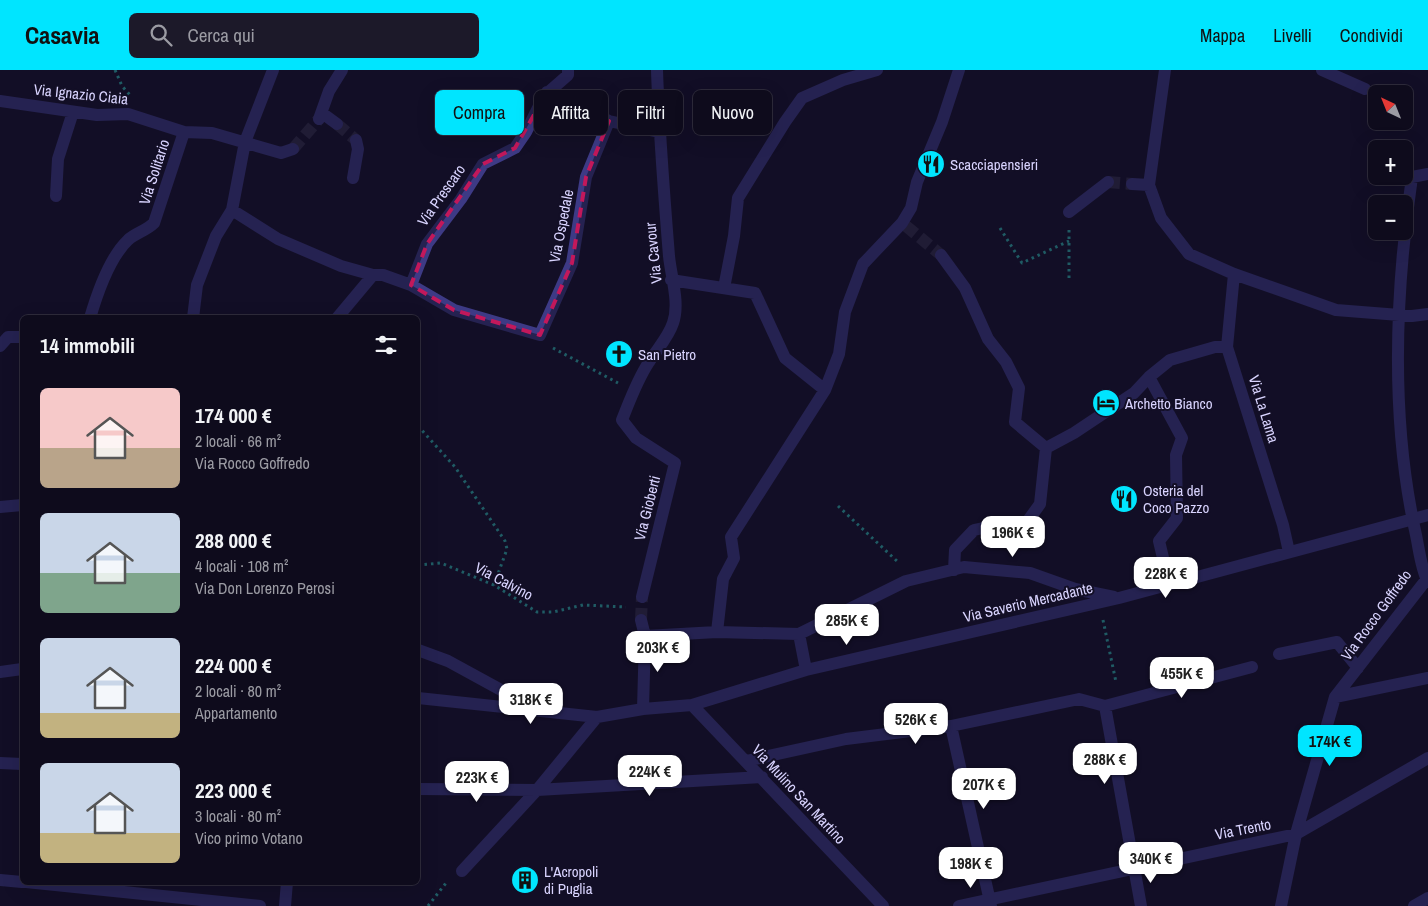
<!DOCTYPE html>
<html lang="it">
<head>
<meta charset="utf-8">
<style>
  body { margin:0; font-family:"Archivo Narrow",sans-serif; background:#1c1929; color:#f1f3f6; height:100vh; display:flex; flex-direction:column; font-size:19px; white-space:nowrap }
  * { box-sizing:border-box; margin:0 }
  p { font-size:16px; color:#9b9ba3 }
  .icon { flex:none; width:28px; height:28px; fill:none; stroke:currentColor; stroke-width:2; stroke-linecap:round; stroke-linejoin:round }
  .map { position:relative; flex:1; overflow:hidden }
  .panel { position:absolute; left:20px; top:245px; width:400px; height:570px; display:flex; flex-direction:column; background:#0e0b1c; border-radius:8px; box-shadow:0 5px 20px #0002,0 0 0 1px #2e2b3b }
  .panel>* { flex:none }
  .top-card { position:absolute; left:435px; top:20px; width:475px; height:45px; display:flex; gap:10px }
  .needle { width:32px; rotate:317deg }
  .fabs { position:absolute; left:1368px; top:15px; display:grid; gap:10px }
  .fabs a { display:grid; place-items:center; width:45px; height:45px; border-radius:8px; background:#0e0b1c; box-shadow:0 5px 20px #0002,0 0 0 1px #2e2b3b; font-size:25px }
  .price { position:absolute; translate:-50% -42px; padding:0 11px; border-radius:10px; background:#fff; color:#222; font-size:16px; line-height:32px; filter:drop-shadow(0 1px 2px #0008) }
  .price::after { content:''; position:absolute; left:50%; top:30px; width:15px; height:11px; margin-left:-8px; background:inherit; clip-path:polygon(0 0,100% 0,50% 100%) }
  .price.on { background:#00e5ff; color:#111 }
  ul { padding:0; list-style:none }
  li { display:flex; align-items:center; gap:15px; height:125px; padding:0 20px }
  li span { display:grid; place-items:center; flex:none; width:140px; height:100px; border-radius:8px; color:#555 }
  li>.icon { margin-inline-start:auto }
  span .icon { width:60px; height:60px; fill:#fffc; stroke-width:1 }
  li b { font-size:21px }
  h2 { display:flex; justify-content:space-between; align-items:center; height:60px; padding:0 20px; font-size:21px }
  .tag { padding:0 18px; border-radius:8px; background:#0e0b1c; box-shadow:0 5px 20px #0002,0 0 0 1px #2e2b3b; font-size:18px; line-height:45px }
  .tag.on { background:#00e5ff; color:#111 }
  header { display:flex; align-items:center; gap:30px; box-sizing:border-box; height:70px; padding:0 25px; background:#00e5ff; color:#111 }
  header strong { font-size:24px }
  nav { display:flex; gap:28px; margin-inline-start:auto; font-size:18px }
  .search { width:350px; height:45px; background:#1c1929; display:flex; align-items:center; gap:12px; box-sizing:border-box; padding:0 18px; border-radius:8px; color:#9b9ba3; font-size:19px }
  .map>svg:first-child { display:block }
</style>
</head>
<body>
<header>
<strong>Casavia</strong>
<div class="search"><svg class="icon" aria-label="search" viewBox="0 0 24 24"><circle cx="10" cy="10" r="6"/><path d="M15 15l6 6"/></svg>Cerca qui</div>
<nav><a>Mappa</a><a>Livelli</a><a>Condividi</a></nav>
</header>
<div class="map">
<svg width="1428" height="836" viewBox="0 0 1428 836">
  <rect width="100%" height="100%" fill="#130f26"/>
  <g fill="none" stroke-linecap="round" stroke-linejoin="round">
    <path stroke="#312d47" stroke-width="12" stroke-dasharray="12 6" stroke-linecap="butt" d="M 337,54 L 356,70
      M 293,79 L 319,49
      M 1108,112 L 1132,114
      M 906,156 L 941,185
      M 641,550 L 642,527"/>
    <path stroke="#2fb8b0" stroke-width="3" stroke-dasharray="2.5 4" stroke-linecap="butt" d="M 115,0 L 122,16 L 130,25
      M 1000,158 L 1022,193 L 1069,171
      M 1069,208 L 1069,160
      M 553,278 L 618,313
      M 418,356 L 455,397 L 505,471 L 507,479 L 494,515
      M 838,436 L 899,493
      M 418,495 L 441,493 L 494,515 L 537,542 L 553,542 L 583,535 L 626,537
      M 1103,550 L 1116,612
      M 428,836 L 446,813"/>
    <path stroke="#3d3a85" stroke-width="12" d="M 1165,0 L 1149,115 L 1161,148 L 1189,184 L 1234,204 L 1336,240 L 1412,246 L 1428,244
      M 1322,0 L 1365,19
      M 547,22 L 609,51 L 659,62
      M 0,31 L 97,45 L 128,44 L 184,62 L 212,63 L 281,83 L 293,79
      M 322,43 L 337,54
      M 319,49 L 329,21 L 342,0
      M 1428,104 L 1412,107 C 1395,224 1390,349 1416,465 C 1419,479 1421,499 1428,512
      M 353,108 L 358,79 L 356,70
      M 1132,114 L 1149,115
      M 56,126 L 58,89 L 73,42
      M 232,140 L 278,169 L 341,196 L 373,205 L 383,205 L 411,215 L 454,240 L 540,265 L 572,193 L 586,107 L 609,51
      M 1069,142 L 1108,112
      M 941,185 L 965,218 L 988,269 L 1006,292 L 1019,318 L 1015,352 L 1046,378
      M 1234,204 L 1227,277 L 1283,455 L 1289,482
      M 671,210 L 755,223 L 785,288 L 825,320
      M 411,215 L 427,174 L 461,129 L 483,94 L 515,78 L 526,62 L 544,26 L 568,5 L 568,0
      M 724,218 L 734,166 L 738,128 L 785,52 L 802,28 L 843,10 L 877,0
      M 90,248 C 97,224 110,187 128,170 C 135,163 146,161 154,153 L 184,62
      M 193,248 L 197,215 L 216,166 L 232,140 L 245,72 L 273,0
      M 337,248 L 373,205
      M 0,276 L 8,267 L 22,267
      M 1149,307 L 1182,368 L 1176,385 L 1177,448 L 1159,471 L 1169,513
      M 0,437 L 22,435
      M 954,500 L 955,480 L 974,460 L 1006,453 L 1027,452 L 1040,434 L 1046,378 L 1074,363 L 1134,323 L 1149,307 L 1170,290 L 1215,277 L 1227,277
      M 642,527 L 675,393 L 636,368 L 622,350 C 630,330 637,310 649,292 C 657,279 668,268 673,253 C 680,233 671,207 669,186 C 664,124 659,62 657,0
      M 641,550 L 645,566 L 643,639
      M 717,562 L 723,509 L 734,488 L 731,467 L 825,320 L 839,284 L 845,242 L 863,194 L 902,153 L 911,138 L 917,112 L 942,52 L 959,0
      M 799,564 L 806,600
      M 645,566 L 717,562 L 799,564 L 906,511 L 964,497 L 1030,503 L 1075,519 L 1114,527
      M 418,580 L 448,591 L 534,638
      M 1279,584 L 1337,572 L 1358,598
      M 0,602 L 22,599
      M 1335,627 L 1426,510
      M 418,628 L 597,647 L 643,639 L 692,635 L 806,600 L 1119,528 L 1428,445
      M 692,635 L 883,836
      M 1105,636 L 1252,597
      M 951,656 L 991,836
      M 746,691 L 846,669 L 951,656 L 1079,629 L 1105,636 L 1141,836
      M 0,693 L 22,694
      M 418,719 L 537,720 L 762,707
      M 462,801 L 537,720 L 597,647
      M 0,810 L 22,812
      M 26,812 L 260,836
      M 285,836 L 287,812
      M 959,836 L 1296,764 L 1428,688
      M 1281,836 L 1296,764 L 1335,627 L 1428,608
      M 1414,836 L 1428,828"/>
  </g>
  <path d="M0 0H1428V836H0ZM 547,22 L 609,51 L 586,107 L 572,193 L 540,265 L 454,240 L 411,215 L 427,174 L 483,94 L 515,78 Z" fill="#130f26" fill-opacity=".55" fill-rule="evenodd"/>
  <path fill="none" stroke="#c2185b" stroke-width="4" stroke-dasharray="10 6" stroke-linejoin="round" d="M 547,22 L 609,51 L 586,107 L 572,193 L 540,265 L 454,240 L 411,215 L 427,174 L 483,94 L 515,78 Z"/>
  <defs>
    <g id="restaurant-disc" transform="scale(1.4375)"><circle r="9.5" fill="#00e5ff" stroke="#130f26"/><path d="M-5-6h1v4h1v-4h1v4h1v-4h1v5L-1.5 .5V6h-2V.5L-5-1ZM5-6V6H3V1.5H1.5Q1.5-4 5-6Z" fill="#111"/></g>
    <g id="church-disc" transform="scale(1.4375)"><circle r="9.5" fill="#00e5ff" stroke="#130f26"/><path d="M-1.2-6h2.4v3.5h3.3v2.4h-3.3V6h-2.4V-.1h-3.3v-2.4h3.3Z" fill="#111"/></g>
    <g id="hotel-disc" transform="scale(1.4375)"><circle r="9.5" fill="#00e5ff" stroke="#130f26"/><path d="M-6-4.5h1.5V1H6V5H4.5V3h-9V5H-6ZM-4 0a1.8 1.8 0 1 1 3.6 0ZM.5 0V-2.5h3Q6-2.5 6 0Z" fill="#111"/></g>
    <g id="building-disc" transform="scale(1.4375)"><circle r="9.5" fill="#00e5ff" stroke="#130f26"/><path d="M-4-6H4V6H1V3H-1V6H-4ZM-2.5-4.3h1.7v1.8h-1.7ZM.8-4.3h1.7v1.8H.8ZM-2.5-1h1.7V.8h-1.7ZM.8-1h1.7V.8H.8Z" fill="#111"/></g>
  </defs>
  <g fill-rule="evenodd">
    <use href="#restaurant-disc" x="931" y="94"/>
    <use href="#church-disc" x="619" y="284"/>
    <use href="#hotel-disc" x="1106" y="333"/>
    <use href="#restaurant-disc" x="1124" y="429"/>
    <use href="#building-disc" x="525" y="810"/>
  </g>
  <g text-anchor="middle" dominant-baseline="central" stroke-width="4" stroke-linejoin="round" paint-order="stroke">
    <g font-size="15" fill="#d9d4ff" stroke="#130f26">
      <text transform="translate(81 24) rotate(6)">Via Ignazio Ciaia</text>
      <text transform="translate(154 102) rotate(-72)">Via Solitario</text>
      <text transform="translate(441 125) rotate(-55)">Via Prescaro</text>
      <text transform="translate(561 156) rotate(-79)">Via Ospedale</text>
      <text transform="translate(653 183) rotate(-96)">Via Cavour</text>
      <text transform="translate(1264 339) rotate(73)">Via La Lama</text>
      <text transform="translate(647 438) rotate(-76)">Via Gioberti</text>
      <text transform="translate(504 511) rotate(28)">Via Calvino</text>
      <text transform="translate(1028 532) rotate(-13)">Via Saverio Mercadante</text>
      <text transform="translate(1376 545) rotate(-54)">Via Rocco Goffredo</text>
      <text transform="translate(799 724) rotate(47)">Via Mulino San Martino</text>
      <text transform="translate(1243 759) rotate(-11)">Via Trento</text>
    </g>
    <g font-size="15" fill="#d9d4ff" stroke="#130f26" text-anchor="start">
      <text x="950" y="94">Scacciapensieri</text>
      <text x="638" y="284">San Pietro</text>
      <text x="1125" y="333">Archetto Bianco</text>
      <text x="1143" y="420">Osteria del<tspan x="1143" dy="17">Coco Pazzo</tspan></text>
      <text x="544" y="801">L'Acropoli<tspan x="544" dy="17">di Puglia</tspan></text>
    </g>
  </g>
</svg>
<div class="fabs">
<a><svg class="needle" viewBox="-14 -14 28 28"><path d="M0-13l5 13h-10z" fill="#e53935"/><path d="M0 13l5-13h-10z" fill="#9b9ba3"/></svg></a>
<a>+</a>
<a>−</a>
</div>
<b class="price" style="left:1013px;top:488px">196K €</b>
<b class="price" style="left:1166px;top:529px">228K €</b>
<b class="price" style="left:847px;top:576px">285K €</b>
<b class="price" style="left:658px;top:603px">203K €</b>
<b class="price" style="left:1182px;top:629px">455K €</b>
<b class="price" style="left:531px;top:655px">318K €</b>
<b class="price" style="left:916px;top:675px">526K €</b>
<b class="price on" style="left:1330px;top:697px">174K €</b>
<b class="price" style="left:1105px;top:715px">288K €</b>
<b class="price" style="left:650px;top:727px">224K €</b>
<b class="price" style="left:477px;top:733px">223K €</b>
<b class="price" style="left:984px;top:740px">207K €</b>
<b class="price" style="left:1151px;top:814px">340K €</b>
<b class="price" style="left:971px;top:819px">198K €</b>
<div class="top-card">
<a class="tag on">Compra</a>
<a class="tag">Affitta</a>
<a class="tag">Filtri</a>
<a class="tag">Nuovo</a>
</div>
<section class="panel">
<h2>14 immobili<svg class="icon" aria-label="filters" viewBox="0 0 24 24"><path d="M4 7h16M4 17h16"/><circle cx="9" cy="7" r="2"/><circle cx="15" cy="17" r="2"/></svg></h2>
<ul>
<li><span style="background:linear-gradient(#f6c9c9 60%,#b9a48a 0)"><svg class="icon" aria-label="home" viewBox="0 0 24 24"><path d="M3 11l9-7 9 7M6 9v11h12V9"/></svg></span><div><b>174 000 €</b><p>2 locali · 66 m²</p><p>Via Rocco Goffredo</p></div></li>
<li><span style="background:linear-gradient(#c9d6e8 60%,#7fa58c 0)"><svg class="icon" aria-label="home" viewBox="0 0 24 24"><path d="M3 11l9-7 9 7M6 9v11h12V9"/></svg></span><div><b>288 000 €</b><p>4 locali · 108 m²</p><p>Via Don Lorenzo Perosi</p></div></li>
<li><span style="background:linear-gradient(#c9d6e8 75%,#c2b280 0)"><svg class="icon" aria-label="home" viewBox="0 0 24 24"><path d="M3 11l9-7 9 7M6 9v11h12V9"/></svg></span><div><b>224 000 €</b><p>2 locali · 80 m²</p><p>Appartamento</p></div></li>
<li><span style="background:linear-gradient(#c9d6e8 70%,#c2b280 0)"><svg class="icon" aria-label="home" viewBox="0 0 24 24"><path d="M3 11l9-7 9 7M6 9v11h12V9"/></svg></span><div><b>223 000 €</b><p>3 locali · 80 m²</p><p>Vico primo Votano</p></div></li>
</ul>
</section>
</div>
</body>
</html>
